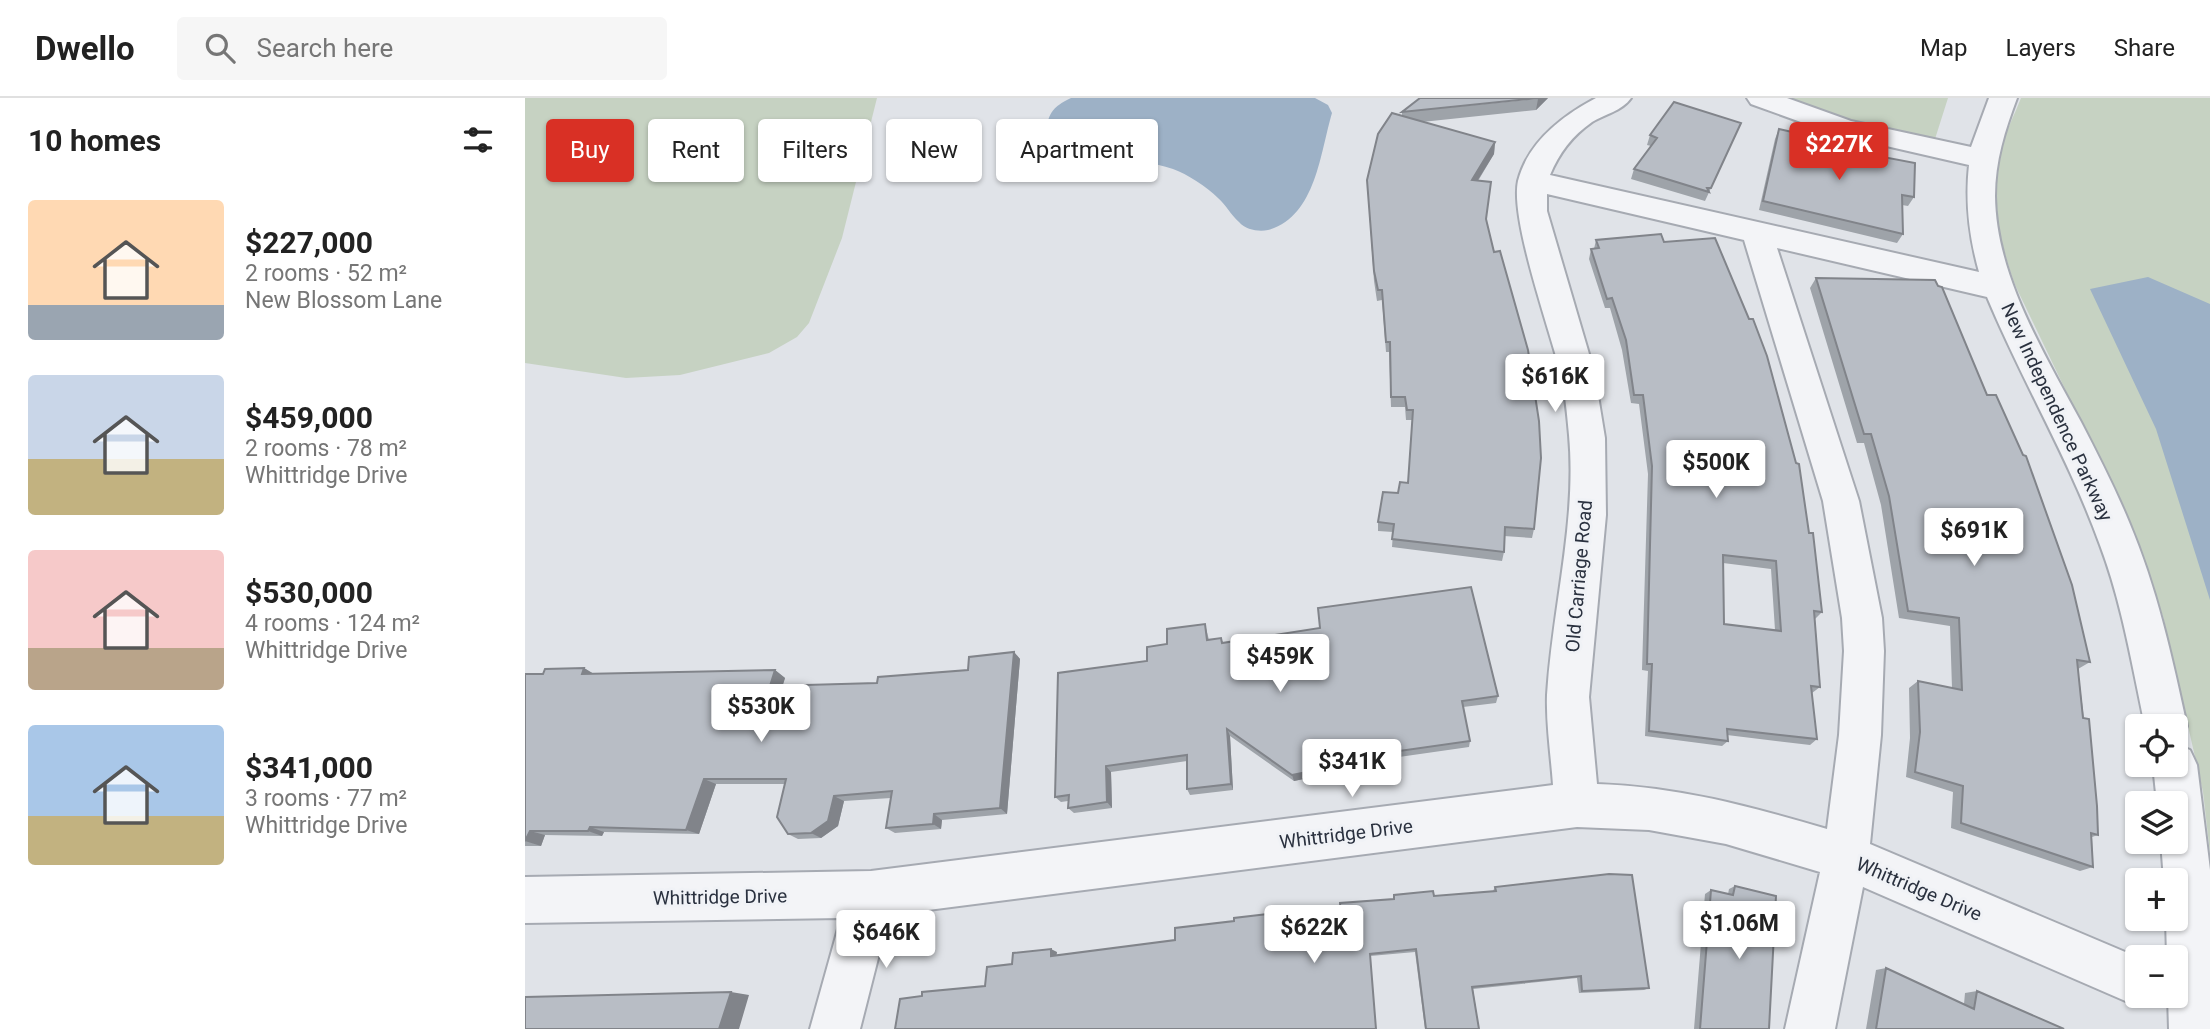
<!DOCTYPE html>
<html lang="en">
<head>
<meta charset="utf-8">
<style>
  body { margin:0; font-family:Roboto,sans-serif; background:#f6f6f6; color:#222; height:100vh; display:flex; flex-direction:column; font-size:26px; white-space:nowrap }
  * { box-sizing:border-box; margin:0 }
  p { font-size:23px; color:#767676 }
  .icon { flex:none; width:38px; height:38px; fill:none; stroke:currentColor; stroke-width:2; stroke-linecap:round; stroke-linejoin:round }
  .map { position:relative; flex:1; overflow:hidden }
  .side { display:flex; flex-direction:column; background:#fff; width:525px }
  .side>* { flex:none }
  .hud { position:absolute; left:21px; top:21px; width:665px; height:63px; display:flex; gap:14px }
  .tools { position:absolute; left:1600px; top:616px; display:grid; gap:14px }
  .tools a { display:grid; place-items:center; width:63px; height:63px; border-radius:7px; background:#fff; box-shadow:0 2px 5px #0004; font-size:35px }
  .price { position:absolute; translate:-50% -60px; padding:0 16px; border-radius:7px; background:#fff; color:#222; font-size:23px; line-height:46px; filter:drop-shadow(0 2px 4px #0008) }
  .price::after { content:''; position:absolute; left:50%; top:42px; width:21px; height:16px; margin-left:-10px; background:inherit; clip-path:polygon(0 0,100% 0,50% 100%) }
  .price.current { background:#d93025; color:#fff }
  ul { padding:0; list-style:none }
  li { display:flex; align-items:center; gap:21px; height:175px; padding:0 28px }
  li span { display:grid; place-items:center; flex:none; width:196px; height:140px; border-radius:7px; color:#555 }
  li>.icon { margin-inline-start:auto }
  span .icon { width:84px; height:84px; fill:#fffc; stroke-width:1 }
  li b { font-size:30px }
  h2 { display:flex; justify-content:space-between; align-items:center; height:84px; padding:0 28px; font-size:30px }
  .chip { padding:0 24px; border-radius:7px; background:#fff; box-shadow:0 2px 5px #0004; font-size:24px; line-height:63px }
  .chip.current { background:#d93025; color:#fff }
  header { display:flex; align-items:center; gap:42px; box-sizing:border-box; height:98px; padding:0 35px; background:#fff; border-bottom:2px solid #e0e0e0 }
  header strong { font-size:33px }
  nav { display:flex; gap:38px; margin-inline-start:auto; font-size:24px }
  .search { width:490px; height:63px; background:#f6f6f6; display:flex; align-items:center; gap:18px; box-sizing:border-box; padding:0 24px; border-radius:7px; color:#767676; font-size:26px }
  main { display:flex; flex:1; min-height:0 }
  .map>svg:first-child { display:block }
</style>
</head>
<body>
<header>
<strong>Dwello</strong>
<div class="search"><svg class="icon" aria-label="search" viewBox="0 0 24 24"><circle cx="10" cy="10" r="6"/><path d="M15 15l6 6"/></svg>Search here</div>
<nav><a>Map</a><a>Layers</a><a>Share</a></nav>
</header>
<main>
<section class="side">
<h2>10 homes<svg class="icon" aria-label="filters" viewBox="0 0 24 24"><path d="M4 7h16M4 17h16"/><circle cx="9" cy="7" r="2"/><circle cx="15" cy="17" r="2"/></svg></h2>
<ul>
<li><span style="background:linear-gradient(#ffd9b3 75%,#9aa5b1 0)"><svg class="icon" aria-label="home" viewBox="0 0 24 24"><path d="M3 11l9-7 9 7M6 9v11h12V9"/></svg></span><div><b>$227,000</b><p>2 rooms · 52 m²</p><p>New Blossom Lane</p></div></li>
<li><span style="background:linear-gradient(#c9d6e8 60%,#c2b280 0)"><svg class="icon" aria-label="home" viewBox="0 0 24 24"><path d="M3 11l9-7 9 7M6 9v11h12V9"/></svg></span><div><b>$459,000</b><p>2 rooms · 78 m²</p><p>Whittridge Drive</p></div></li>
<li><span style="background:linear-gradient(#f6c9c9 70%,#b9a48a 0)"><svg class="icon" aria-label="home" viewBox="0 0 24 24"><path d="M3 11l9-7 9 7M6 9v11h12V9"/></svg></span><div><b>$530,000</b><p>4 rooms · 124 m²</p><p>Whittridge Drive</p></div></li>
<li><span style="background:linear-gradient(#a9c7e8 65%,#c2b280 0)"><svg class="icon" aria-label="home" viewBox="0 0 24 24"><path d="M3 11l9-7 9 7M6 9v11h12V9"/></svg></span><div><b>$341,000</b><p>3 rooms · 77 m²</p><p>Whittridge Drive</p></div></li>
</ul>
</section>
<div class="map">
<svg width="1685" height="931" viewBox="0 0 1685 931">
  <rect width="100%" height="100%" fill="#e0e3e8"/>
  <path fill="#c6d2c2" d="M 0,0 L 352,0 L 317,140 L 284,225 L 272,239 L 244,255 L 155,277 L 101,280 L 0,265 Z
    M 1256,0 L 1423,0 L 1410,41 L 1310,18 Z
    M 1496,0 L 1685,0 L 1685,755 L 1678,694 L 1638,518 L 1588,391 L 1491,189 C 1477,153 1462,94 1474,56 C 1479,37 1489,18 1496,0 Z"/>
  <path fill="#9db1c6" d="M 546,0 L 790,0 L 803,7 L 807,15 C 795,55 791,119 743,132 C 734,134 721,132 714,124 C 706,117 701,107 693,100 C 682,89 662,76 648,71 C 610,58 551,58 522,29 C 524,12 532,7 546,0 Z
    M 1623,179 L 1685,206 L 1685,502 L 1631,331 L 1565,191 Z"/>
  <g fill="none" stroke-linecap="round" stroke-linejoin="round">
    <g stroke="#a6aab2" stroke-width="4">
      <path id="minor" d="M 1071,0 L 1106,0 C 1097,13 1080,16 1067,24 C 1047,38 1034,55 1025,77 L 1454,174 C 1444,138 1440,104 1444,67 L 1309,36 L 1226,6 L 1222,0 L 1262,0 L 1326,23 L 1446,49 L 1464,0 L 1492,0 C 1480,32 1470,63 1470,98 C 1471,178 1519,255 1556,324 C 1573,357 1590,390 1604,424 C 1632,490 1647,559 1662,628 L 1656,642 L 1650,645 L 1650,628 L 1620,628 C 1607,567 1597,505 1575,447 C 1544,361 1497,283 1462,199 L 1252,150 L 1334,403 L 1357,520 L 1359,553 L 1356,637 L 1345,746 L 1612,859 L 1612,898 L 1631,898 L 1629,901 L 1612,908 L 1338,789 L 1310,931 L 1260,931 L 1295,774 L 1201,746 L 1124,732 L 1052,729 L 364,817 L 335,931 L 285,931 L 316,820 L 0,825 L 0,779 L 346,773 L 1028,687 C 1026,658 1021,627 1022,597 C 1027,511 1052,424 1044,337 C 1042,315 1040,291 1034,269 C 1023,227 985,120 993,83 C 1003,44 1037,18 1071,0 ZM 1022,96 L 1219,142 L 1298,403 L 1317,520 L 1319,553 L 1314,637 L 1302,731 C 1224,708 1154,689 1072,686 L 1064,599 L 1081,417 L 1080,340 L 1069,273 L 1022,113 Z
        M 1650,646 L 1665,652 L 1672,667 L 1685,772 L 1685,931 L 1644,931 L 1643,898 L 1650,898 L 1650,859 L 1642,859 L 1641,821 L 1650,821 L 1650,782 L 1639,782 L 1636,744 L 1650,744 L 1650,705 L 1632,705 L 1628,667 L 1650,667 Z"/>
    </g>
    <use href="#minor" fill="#f3f4f7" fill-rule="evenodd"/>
  </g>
  <path fill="#9ea3a9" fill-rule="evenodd" d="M 1023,0 L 1011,12 L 897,24 L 970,44 L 969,56 L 953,83 L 961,121 L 1009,431 L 1007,440 L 979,438 L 979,454 L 977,463 L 867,449 L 868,434 L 853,433 L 853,424 L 873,395 L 883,385 L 887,322 L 881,322 L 880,309 L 866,309 L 864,254 L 861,254 L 857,202 L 852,203 L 849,183 L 842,82 L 877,18 L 877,14 Z
    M 1254,31 L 1324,49 L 1337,55 L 1389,99 L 1383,108 L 1377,107 L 1378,136 L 1372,145 L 1234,112 L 1250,41 Z
    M 1212,34 L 1180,103 L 1106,81 L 1109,71 L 1126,48 L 1122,47 L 1125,37 Z
    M 1071,142 L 1284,435 L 1297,514 L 1290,521 L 1295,589 L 1287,595 L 1292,641 L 1285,647 L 1202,637 L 1203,643 L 1197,648 L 1120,638 L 1123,573 L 1117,572 L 1123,376 L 1114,306 L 1106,305 L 1097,252 L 1085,210 L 1080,210 L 1064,161 L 1066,151 L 1069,151 ZM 1198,465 L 1246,471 L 1250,532 L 1199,526 Z
    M 1291,180 L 1565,564 L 1553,571 L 1573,737 L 1567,739 L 1568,769 L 1555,773 L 1426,730 L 1428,694 L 1381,679 L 1385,640 L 1384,590 L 1393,583 L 1427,590 L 1425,528 L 1374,520 L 1356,407 L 1339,345 L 1332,345 L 1285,190 Z
    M 680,526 L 684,542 L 696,540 L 698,545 L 973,598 L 971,605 L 938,609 L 945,643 L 944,649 L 797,670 L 788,679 L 769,683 L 705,638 L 708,692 L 665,697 L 662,691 L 662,663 L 586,674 L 587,710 L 549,715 L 543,710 L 543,703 L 536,704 L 530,699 L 622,563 L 642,546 Z
    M 489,554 L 495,561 L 482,716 L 417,722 L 416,731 L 370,735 L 361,730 L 366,700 L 319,703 L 313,728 L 296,740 L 273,741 L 263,736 L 260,686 L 191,686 L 174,736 L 79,734 L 77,738 L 20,737 L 16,748 L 0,748 L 0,576 L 18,576 L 59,570 L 69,576 L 250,572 L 260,580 L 258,587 L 352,585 L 443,572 Z
    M 1210,788 L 1244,931 L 1169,931 L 1180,796 L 1186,792 L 1203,796 L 1204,791 Z
    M 970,789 L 1124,890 L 1119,892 L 1054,895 L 1052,880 L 948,891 L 954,931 L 900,931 L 890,854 L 397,898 L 460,888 L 487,866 L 532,854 L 531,857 L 650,842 L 753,818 L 753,821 L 816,816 L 868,801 L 869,797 L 909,798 L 968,793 Z
    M 1361,870 L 1439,906 L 1440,895 L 1452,893 L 1539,931 L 1341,931 L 1351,872 Z"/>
  <path fill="#81848a" d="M 1014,0 L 1023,0 L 1011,12 L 1013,1 Z
    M 970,44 L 969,56 L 946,93 L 947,82 Z
    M 489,554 L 495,561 L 482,716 L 475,710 Z
    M 59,570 L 72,578 L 57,576 Z
    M 250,572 L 260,580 L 255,595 L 245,588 Z
    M 702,631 L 705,638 L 708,692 L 706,686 Z
    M 797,664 L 797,670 L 788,679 L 769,683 L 767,677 Z
    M 581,668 L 586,674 L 587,710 L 582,704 Z
    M 179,681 L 191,686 L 174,736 L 161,732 Z
    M 309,698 L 319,703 L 313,728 L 296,740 L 286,735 Z
    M 409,716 L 417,722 L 416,731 L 408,726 Z
    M 65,729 L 79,734 L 77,738 L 63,733 Z
    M 5,733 L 20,737 L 16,748 L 0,743 Z
    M 526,851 L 532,854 L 531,860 L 526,858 Z
    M 206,894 L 224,897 L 214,931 L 194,931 Z"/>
  <path fill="#b8bdc5" stroke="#81848a" stroke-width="2" fill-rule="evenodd" d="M 895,0 L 1014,0 L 877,14 Z
    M 1149,4 L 1216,25 L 1186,90 L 1182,90 L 1184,94 L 1109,71 L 1132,40 L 1125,37 Z
    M 867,15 L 970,44 L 947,82 L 966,84 L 961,121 L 969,154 L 975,153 L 1003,252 L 1014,323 L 1016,360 L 1009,431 L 980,429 L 979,454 L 867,441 L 869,426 L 853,424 L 858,394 L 873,395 L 875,384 L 883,385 L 888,312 L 882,312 L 880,299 L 866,299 L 865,244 L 861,244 L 857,192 L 853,192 L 849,173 L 842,82 L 853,36 Z
    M 1254,31 L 1324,47 L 1324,49 L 1337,52 L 1337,55 L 1390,65 L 1389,99 L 1377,97 L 1378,136 L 1238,103 Z
    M 1136,136 L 1139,144 L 1190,140 L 1224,221 L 1228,221 L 1242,258 L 1271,365 L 1274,366 L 1284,435 L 1288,435 L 1297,514 L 1289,513 L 1295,589 L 1286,588 L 1292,641 L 1202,631 L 1203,643 L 1124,633 L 1127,566 L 1122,566 L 1127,368 L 1118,297 L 1109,297 L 1101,242 L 1087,200 L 1082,201 L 1066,151 L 1074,150 L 1071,142 ZM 1198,457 L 1251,463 L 1256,533 L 1199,526 Z
    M 1291,180 L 1410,182 L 1413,188 L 1417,189 L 1462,297 L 1471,297 L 1498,357 L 1501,358 L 1547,487 L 1565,564 L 1552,562 L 1558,620 L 1564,621 L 1572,708 L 1573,737 L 1566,735 L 1568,769 L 1436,725 L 1438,688 L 1390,674 L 1395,634 L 1393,583 L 1437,592 L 1434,520 L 1383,513 L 1364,398 L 1346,336 L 1339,336 Z
    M 946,489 L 973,598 L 937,603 L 945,643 L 797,664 L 787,673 L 767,677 L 702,631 L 706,686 L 662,691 L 662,657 L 581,668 L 582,704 L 543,710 L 544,697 L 530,699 L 533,575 L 622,563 L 622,549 L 642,546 L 642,531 L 680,526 L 682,542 L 696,540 L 697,545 L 795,530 L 793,510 Z
    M 489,554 L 475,710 L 409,716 L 408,726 L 361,730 L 367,693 L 309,698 L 303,723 L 286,735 L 263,736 L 252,719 L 261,681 L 179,681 L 161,732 L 65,729 L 63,733 L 5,733 L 0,743 L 0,576 L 18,576 L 20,571 L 59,570 L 57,576 L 250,572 L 245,588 L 352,585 L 353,579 L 443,572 L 444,559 Z
    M 1084,776 L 1107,777 L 1124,890 L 1057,893 L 1056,878 L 947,889 L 954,931 L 901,931 L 891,851 L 845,856 L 851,931 L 370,931 L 375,901 L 397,898 L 397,894 L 460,888 L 462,869 L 487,866 L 488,855 L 526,851 L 526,858 L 650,842 L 650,830 L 709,823 L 709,820 L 751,815 L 752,821 L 816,816 L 815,805 L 869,801 L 869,797 L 908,793 L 909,798 L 971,793 L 970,789 Z
    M 1210,788 L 1251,798 L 1244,931 L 1175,931 L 1186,792 L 1208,797 Z
    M 1361,870 L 1449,911 L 1452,893 L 1539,931 L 1351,931 Z
    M 206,894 L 194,931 L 0,931 L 0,899 Z"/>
  <g text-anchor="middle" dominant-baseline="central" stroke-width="6" stroke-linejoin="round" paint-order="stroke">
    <g font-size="19" fill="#2a313f" stroke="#f0f2f6">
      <text transform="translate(1532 314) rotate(65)">New Independence Parkway</text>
      <text transform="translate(1054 478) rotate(-85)">Old Carriage Road</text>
      <text transform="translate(821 736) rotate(-7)">Whittridge Drive</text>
      <text transform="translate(1394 791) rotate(23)">Whittridge Drive</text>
      <text transform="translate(195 799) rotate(-1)">Whittridge Drive</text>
    </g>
  </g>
</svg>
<div class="tools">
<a><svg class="icon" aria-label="locate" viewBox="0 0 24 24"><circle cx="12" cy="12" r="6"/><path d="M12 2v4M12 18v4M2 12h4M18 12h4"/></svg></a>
<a><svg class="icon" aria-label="layers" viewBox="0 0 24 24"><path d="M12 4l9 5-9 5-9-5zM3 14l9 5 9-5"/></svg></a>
<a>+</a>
<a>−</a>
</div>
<b class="price current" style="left:1314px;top:84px">$227K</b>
<b class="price" style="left:1030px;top:316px">$616K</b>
<b class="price" style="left:1191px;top:402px">$500K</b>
<b class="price" style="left:1449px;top:470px">$691K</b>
<b class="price" style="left:755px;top:596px">$459K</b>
<b class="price" style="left:236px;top:646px">$530K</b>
<b class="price" style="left:827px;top:701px">$341K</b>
<b class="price" style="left:1214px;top:863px">$1.06M</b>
<b class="price" style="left:789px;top:867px">$622K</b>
<b class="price" style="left:361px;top:872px">$646K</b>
<div class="hud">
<a class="chip current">Buy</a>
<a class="chip">Rent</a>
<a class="chip">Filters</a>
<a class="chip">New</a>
<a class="chip">Apartment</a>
</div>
</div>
</main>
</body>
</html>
